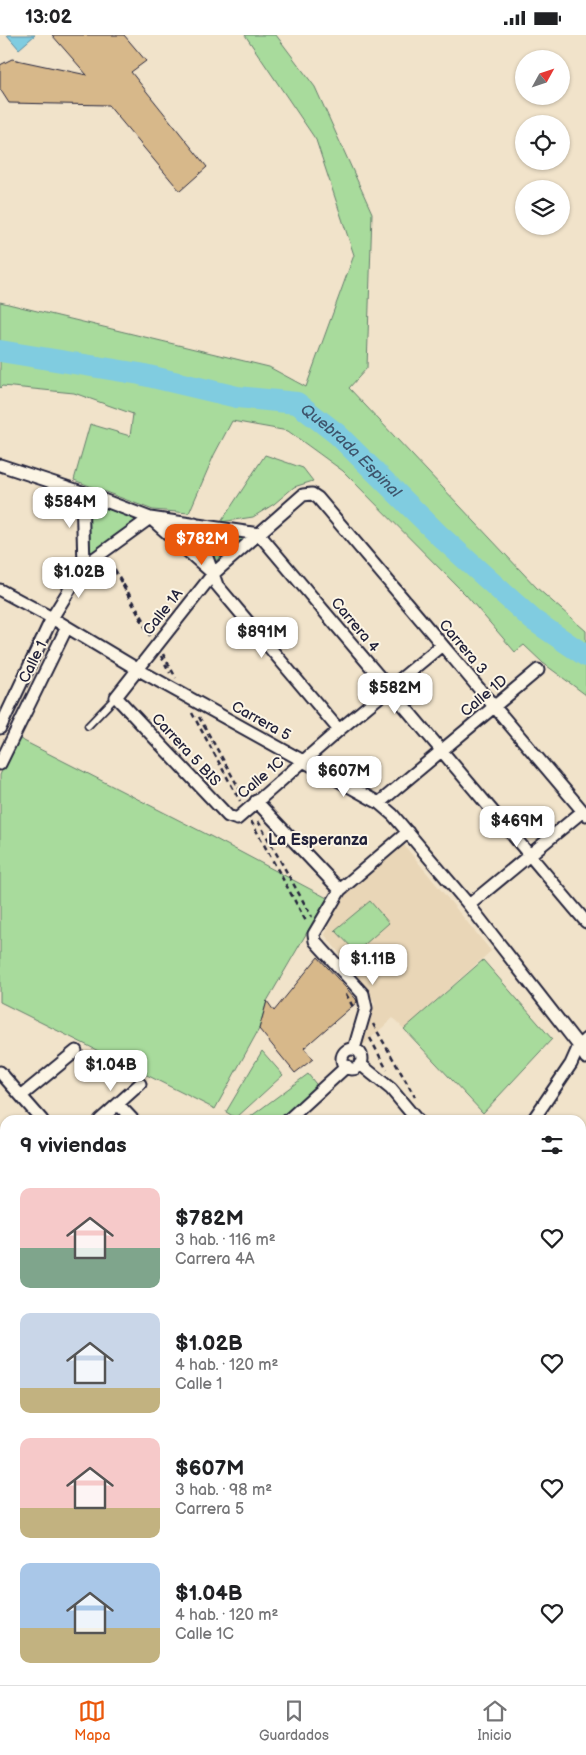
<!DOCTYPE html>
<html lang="es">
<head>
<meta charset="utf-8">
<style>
  body { margin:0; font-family:"Balsamiq Sans",sans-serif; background:#f2f2f2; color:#202124; height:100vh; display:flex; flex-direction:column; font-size:19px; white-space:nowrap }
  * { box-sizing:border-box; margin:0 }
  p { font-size:16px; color:#757577 }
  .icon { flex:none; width:28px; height:28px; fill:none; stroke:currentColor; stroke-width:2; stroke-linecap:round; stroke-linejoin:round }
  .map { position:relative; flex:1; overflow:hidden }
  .drawer { position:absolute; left:0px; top:1080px; width:586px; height:570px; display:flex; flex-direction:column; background:#fff; border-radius:15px 15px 0 0; box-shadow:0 1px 4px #0004 }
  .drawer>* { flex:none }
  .needle { width:32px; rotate:50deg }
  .buttons { position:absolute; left:515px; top:15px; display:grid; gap:10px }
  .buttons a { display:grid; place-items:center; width:55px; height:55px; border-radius:50%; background:#fff; box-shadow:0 1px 4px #0004; font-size:25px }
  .price { position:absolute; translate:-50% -42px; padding:0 11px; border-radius:10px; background:#fff; color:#222; font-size:16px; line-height:32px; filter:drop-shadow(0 1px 2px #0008) }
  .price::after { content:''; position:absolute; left:50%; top:30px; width:15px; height:11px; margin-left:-8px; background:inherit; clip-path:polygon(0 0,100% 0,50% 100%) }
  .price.active { background:#ea580c; color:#fff }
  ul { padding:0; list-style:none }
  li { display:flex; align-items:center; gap:15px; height:125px; padding:0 20px }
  li span { display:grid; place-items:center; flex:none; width:140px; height:100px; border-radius:10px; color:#555 }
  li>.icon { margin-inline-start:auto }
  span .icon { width:60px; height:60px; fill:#fffc; stroke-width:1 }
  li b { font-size:21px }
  h2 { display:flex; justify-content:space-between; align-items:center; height:60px; padding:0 20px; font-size:21px }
  .status { display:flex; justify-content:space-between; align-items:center; height:35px; padding:0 25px; background:#fff; direction:ltr }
  .status svg { height:14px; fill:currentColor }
  .tab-bar { display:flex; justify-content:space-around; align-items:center; height:70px; border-top:1px solid #e0e0e0; background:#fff; font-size:14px; color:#757577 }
  .tab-bar a { display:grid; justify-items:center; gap:2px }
  .tab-bar .active { color:#ea580c }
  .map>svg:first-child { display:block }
</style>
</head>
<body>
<div class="status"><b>13:02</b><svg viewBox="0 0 49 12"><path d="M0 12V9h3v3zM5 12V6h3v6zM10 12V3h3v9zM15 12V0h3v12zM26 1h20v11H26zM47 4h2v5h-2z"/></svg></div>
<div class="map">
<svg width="586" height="1650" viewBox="0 0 586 1650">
  <rect width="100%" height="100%" fill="#f1e3ca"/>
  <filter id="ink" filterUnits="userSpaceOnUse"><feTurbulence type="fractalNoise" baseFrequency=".02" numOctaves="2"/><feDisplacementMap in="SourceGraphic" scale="10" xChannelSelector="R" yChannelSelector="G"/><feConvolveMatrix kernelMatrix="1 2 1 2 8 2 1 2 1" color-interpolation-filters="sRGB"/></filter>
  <g filter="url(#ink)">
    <path fill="#e9d6b7" d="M 399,804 L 491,916 L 404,994 L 393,983 L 362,1011 L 375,968 L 361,946 L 325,900 L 346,852 Z"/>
    <path fill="#a8db9c" stroke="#657e6c" d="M 245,0 L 276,0 L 315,52 L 372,178 L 367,333 L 349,353 L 537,553 L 586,596 L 586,660 L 543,628 L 524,610 L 515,617 L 466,560 L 343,436 L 288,396 L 232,386 L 214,420 L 189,478 L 153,475 L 74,445 L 90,389 L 130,401 L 133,379 L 74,358 L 2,351 L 0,353 L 0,267 L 269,332 L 306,352 L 354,220 L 316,105 Z
      M 265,420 L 303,433 L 313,446 L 294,452 L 274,469 L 253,482 L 221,487 Z
      M 87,463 L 136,485 L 90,521 Z
      M 166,491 L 192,493 L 203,523 Z
      M 200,494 L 248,500 L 213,528 Z
      M 18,703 L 212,802 L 327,863 L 267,966 L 259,994 L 215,1074 L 0,967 L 0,740 Z
      M 370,866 L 389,888 L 356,917 L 335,895 Z
      M 483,925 L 552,1004 L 483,1078 L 404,994 Z
      M 262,1016 L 283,1040 L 236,1083 L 226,1077 Z
      M 308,1039 L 319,1053 L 286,1085 L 246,1085 Z
      M 581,1189 L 586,1199 L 586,1265 L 581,1257 Z
      M 586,1292 L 586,1476 L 581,1469 L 581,1295 Z
      M 581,1503 L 586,1510 L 586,1607 L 581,1609 Z
      M 363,1645 L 493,1645 L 481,1650 L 367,1650 Z"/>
    <path fill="#80cce0" stroke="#5a889e" d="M 7,0 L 35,0 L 19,14 Z"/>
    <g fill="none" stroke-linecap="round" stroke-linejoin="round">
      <path stroke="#80cce0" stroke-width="22" id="s1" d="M 0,316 L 140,339 L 237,362 L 297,368 L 337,399 L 440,501 L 533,585 L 586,621"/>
    </g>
    <path fill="#d7b88a" stroke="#22223b" d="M 52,0 L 124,0 L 146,26 L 131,37 L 207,132 L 180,156 L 108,70 L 9,68 L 0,54 L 0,30 L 12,24 L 87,40 Z
      M 318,922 L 356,964 L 357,967 L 304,1013 L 313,1024 L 295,1038 L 259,994 L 267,966 L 274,976 Z"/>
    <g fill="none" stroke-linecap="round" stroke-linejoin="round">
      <g stroke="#22223b" stroke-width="9">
        <path id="service" d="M 88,691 L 116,662"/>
      </g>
      <g stroke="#22223b" stroke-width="15">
        <path id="minor" d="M 0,430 L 82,457 L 150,483 L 259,499 L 586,887
          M 82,457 L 84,531
          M 150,483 L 211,537
          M 195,489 L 217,550 L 339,695
          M 0,555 L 52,583 L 137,634 L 379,768 L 393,780 L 469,870 L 579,1011 L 586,1023
          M 442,610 L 339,695 L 237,784 L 228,781 L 116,662 L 213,539 L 303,460 L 312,459 L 318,463 L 586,780
          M 0,693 L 52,583 L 84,531 L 150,483
          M 0,729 L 67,592
          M 256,766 L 340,855
          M 379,768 L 538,635
          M 469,870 L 583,776
          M 354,1014 L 366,973 L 363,959 L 315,906 L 314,899 L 340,855 L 408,797
          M342 1024a10 10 0 1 1 20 0a10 10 0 1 1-20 0Z
          M 360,1029 L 391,1054 L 417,1085
          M 0,1037 L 42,1085
          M 21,1061 L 76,1016
          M 118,1069 L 133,1085
          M 100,1085 L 140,1049
          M 288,1085 L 347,1031
          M 533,1085 L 571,1029 L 579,1011 L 586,1004
          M 0,1174 L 5,1180
          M 586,1187 L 586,1193
          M 0,1195 L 5,1202
          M 0,1266 L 5,1260
          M 0,1366 L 5,1360
          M 0,1466 L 5,1458
          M 0,1528 L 5,1531
          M 0,1570 L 5,1576
          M 581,1630 L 586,1628
          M 57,1645 L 61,1650
          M 200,1645 L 203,1650
          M 336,1645 L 340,1650
          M 354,1645 L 358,1650
          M 116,1650 L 122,1645
          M 176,1650 L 179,1645
          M 523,1650 L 537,1645"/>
      </g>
      <path stroke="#22223b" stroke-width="2.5" stroke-dasharray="5 4" stroke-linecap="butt" d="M 110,526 L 152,599
        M 110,527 L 150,601
        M 163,619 L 176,643
        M 161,621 L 170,638
        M 192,678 L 240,766
        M 199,682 L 244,762
        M 251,786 L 307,888
        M 258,786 L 312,882
        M 346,959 L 353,972
        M 373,989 L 415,1062
        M 370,1003 L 387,1035
        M 581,1355 L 586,1364
        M 581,1390 L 586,1399
        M 581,1402 L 586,1404
        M 581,1483 L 586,1491"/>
      <use href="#service" stroke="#fcf5e5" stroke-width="5.5"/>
      <use href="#minor" stroke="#fcf5e5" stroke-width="11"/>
    </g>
  </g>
  <g text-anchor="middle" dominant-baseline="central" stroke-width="4" stroke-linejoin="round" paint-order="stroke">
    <g font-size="15" fill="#22223b" stroke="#fcf5e5">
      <text transform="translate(163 577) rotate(-52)">Calle 1A</text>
      <text transform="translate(355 590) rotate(50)">Carrera 4</text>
      <text transform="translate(463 612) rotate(50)">Carrera 3</text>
      <text transform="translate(33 627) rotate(-64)">Calle 1</text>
      <text transform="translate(484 661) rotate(-40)">Calle 1D</text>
      <text transform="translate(261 686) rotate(29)">Carrera 5</text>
      <text transform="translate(186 715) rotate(47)">Carrera 5 BIS</text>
      <text transform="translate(261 743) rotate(-40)">Calle 1C</text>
    </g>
    <g font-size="16" font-style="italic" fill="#3e556d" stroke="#fcf5e5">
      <text stroke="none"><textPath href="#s1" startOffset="374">Quebrada Espinal</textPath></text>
    </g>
    <g font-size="16" font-weight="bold" fill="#22223b" stroke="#fcf5e5">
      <text x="318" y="805">La Esperanza</text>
    </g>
  </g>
</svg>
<div class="buttons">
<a><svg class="needle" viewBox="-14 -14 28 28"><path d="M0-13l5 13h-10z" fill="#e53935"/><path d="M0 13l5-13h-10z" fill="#757577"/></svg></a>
<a><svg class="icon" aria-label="locate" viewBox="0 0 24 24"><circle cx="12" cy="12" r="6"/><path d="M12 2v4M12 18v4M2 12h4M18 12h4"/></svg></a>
<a><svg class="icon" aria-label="layers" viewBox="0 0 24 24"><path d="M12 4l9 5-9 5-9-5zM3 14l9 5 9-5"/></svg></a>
</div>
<b class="price" style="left:70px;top:494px">$584M</b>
<b class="price active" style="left:202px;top:531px">$782M</b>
<b class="price" style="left:79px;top:564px">$1.02B</b>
<b class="price" style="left:262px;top:624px">$891M</b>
<b class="price" style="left:395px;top:680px">$582M</b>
<b class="price" style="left:344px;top:763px">$607M</b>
<b class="price" style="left:517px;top:813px">$469M</b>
<b class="price" style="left:373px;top:951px">$1.11B</b>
<b class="price" style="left:111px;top:1057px">$1.04B</b>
<section class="drawer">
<h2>9 viviendas<svg class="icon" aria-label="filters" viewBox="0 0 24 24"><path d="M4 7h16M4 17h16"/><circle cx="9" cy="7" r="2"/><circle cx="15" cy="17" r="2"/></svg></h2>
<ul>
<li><span style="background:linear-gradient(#f6c9c9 60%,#7fa58c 0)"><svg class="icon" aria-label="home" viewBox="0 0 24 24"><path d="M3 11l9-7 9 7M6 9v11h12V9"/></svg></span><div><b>$782M</b><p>3 hab. · 116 m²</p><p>Carrera 4A</p></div><svg class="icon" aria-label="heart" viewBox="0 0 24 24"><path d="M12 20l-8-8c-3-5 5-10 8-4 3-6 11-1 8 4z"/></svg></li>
<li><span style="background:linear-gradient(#c9d6e8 75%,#c2b280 0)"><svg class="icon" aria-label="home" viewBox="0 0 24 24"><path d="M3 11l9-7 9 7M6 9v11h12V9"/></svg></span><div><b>$1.02B</b><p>4 hab. · 120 m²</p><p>Calle 1</p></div><svg class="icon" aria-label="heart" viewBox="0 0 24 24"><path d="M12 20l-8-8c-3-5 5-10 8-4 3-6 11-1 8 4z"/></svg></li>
<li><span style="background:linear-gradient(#f6c9c9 70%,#c2b280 0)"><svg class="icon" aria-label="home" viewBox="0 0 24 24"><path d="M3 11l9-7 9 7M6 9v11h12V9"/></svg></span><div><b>$607M</b><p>3 hab. · 98 m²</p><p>Carrera 5</p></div><svg class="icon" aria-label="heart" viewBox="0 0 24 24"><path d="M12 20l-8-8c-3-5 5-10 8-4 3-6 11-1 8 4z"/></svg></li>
<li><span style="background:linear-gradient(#a9c7e8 65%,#c2b280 0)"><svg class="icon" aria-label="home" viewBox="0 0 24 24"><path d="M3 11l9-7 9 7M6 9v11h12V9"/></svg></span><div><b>$1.04B</b><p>4 hab. · 120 m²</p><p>Calle 1C</p></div><svg class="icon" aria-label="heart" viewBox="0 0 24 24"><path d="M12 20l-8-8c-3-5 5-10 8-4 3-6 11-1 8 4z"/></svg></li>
</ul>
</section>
</div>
<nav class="tab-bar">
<a class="active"><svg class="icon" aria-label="map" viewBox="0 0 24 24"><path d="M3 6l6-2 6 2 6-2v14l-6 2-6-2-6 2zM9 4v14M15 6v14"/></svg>Mapa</a>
<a><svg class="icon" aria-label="saved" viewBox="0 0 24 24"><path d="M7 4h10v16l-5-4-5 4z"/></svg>Guardados</a>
<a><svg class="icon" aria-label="home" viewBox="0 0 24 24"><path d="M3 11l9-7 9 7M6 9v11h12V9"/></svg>Inicio</a>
</nav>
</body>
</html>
